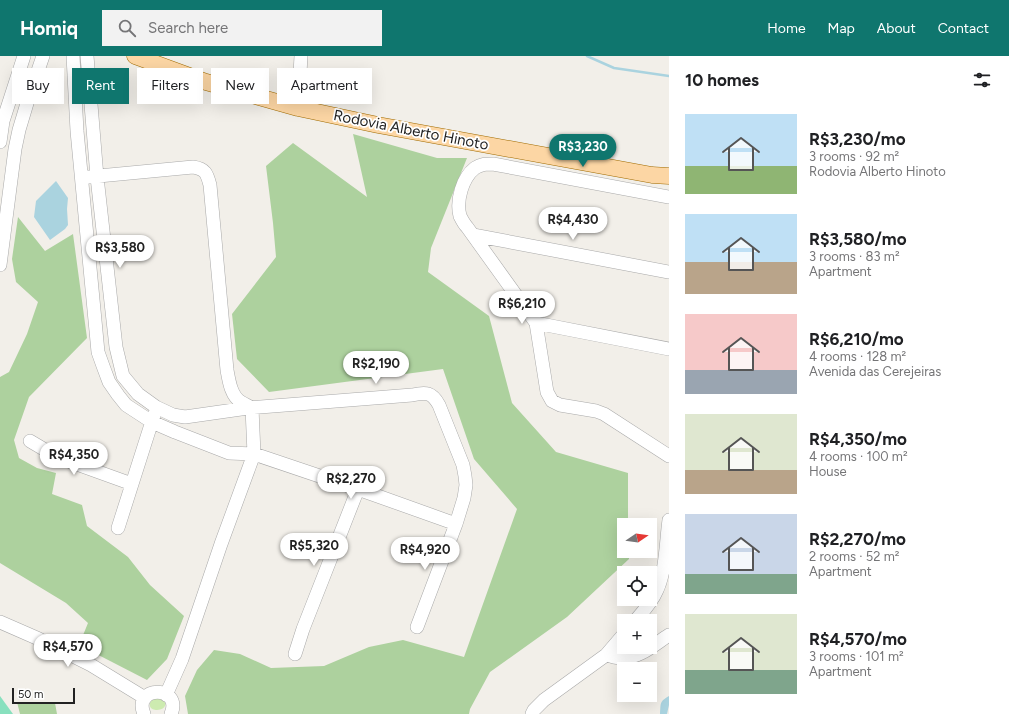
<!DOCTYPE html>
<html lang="en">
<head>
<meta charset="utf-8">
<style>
  body { margin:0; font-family:Figtree,sans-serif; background:#f2f2f2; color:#202124; height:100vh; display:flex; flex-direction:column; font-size:15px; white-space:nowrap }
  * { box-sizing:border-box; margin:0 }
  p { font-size:13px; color:#757577 }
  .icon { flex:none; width:22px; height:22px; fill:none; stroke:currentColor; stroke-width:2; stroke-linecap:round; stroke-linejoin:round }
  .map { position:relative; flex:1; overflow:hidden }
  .sheet { display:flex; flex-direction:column; background:#fff; width:340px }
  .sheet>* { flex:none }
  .hud { position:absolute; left:12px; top:12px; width:380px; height:36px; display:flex; gap:8px }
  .needle { width:26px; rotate:77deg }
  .tools { position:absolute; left:617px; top:462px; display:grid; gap:8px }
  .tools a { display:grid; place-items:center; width:40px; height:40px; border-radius:0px; background:#fff; box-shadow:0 4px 16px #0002; font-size:20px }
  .scale { position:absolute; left:12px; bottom:10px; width:63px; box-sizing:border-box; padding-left:4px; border:2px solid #222; border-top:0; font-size:11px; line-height:14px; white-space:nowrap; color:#222; -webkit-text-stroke:3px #fff; paint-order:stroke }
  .price { position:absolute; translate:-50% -34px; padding:0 9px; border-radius:14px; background:#fff; color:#222; font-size:13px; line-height:26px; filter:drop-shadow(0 1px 2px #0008) }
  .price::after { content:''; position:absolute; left:50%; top:24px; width:12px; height:9px; margin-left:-6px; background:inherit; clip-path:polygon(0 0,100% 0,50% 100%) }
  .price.selected { background:#0f766e; color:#fff }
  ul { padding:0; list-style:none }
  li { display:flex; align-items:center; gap:12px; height:100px; padding:0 16px }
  li span { display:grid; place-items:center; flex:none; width:112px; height:80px; border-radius:0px; color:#555 }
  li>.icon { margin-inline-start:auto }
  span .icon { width:48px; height:48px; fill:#fffc; stroke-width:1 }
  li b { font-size:17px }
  h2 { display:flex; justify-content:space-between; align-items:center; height:48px; padding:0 16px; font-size:17px }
  .tag { padding:0 14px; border-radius:0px; background:#fff; box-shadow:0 4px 16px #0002; font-size:14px; line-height:36px }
  .tag.selected { background:#0f766e; color:#fff }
  header { display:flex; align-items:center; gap:24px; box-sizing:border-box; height:56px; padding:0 20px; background:#0f766e; color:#fff }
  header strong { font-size:19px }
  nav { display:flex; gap:22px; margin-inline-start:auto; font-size:14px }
  .search { width:280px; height:36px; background:#f2f2f2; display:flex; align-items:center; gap:10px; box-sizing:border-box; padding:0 14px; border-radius:0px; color:#757577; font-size:15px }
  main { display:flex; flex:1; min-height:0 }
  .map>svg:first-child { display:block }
</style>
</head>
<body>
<header>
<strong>Homiq</strong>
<div class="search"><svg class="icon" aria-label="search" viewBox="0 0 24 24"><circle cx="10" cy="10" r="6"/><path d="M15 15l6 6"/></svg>Search here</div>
<nav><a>Home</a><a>Map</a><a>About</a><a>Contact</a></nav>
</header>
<main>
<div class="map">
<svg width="669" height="658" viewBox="0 0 669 658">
  <rect width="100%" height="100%" fill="#f2efe9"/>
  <path fill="#cdebb0" d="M 154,641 L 164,643 C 173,658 138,658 154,641 Z"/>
  <path fill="#add19e" d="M 353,78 L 437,102 L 467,102 L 431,192 L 428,216 L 489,260 L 512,347 L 556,396 L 628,417 L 628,469 L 624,469 L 624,495 L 629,495 L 629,503 L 567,561 L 490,616 L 470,653 L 469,658 L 188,658 L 185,640 L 197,614 L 214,594 L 240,598 L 271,612 L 324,610 L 369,591 L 403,584 L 464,601 L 517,453 L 474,403 L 443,313 L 269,336 L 237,303 L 232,258 L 276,201 L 273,167 L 266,110 L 293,87 L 367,141 Z
    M 18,161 L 45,195 L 73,178 L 87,282 L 29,341 L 14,384 L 19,402 L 37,412 L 56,417 L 52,438 L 82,449 L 87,470 L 128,501 L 150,529 L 184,560 L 167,603 L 147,624 L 79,589 L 88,567 L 66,547 L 0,507 L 0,321 L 9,316 L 27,278 L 38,246 L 16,226 L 12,203 Z
    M 17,646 L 55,647 L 57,658 L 20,658 Z"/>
  <path fill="#88e0be" d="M 0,640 L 13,658 L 0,658 Z"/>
  <path fill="#aad3df" d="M 56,125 L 68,142 L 67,153 L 68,169 L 65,173 L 50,184 L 34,161 L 36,145 Z
    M 669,640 L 669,649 L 667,658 L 660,658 C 661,647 659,646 669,640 Z"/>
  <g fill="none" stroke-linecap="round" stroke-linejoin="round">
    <path stroke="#aad3df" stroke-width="2.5" d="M 587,0 L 614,12 L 669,20"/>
    <g stroke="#a9a9a9" stroke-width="14">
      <path id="minor" d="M 73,0 L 77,75 L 98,296 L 103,310 L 109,326 L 118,339 L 126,349 L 152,366 L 175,376 L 229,397 L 254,398 L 358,433 L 456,468
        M 87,0 L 97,121 L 116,291 L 123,320 L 138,338 L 156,351 L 173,359 L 185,361 L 248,352 L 412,339 C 426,336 432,336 439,349 L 463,409 L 465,420 L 466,429 L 464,442 L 456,468 L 417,571
        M 298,52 L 301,0
        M 0,86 L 3,65 L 24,0
        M 88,121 L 193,111 C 206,113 207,118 210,129 L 227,314 C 229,325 231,340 241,346 C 244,348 249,350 252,352 L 254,398 L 221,488 L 182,603 L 166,639
        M 669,141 L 493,108 C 486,108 481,108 475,112 C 462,122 456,145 460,160 C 462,164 464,168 467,171 L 536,267 L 547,336 L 552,345 L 560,349 L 596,355 L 604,358 L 669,400
        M 473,179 L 669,216
        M 0,209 L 15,93 L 19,74 L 28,44 L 43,0
        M 536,267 L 669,293
        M 30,385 L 57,401 L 132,428
        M 118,472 L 154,359
        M 635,565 C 643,556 652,546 657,534 C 666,515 666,485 669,464
        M 0,566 L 39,583 L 91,609 L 145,642
        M 295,598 L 303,573 L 358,433
        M 606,599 C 611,600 616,602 621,602 C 639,603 655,588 669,579
        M 144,658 C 132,629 183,629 171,658
        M 532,658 L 534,654 L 544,644 L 606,599 L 624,578"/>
    </g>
    <g stroke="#a06b00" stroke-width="17">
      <path id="major" d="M 135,0 L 206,26 L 298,52 L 378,69 L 652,119 L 669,120"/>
    </g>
    <use href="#minor" stroke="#fff" stroke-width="13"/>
    <use href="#major" stroke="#fcd6a4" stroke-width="16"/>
  </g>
  <g text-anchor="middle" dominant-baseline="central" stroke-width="3.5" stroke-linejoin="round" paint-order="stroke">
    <g font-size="15" fill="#222" stroke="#fff">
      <text transform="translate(411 74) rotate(11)">Rodovia Alberto Hinoto</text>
    </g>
  </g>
</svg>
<div class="tools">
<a><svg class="needle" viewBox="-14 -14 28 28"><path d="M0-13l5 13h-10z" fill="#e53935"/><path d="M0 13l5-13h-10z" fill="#757577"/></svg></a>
<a><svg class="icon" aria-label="locate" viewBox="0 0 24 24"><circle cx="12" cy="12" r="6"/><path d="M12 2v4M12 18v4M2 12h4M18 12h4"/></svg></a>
<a>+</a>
<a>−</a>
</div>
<div class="scale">50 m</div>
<b class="price selected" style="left:583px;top:112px">R$3,230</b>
<b class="price" style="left:573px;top:185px">R$4,430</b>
<b class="price" style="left:120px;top:213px">R$3,580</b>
<b class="price" style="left:522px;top:269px">R$6,210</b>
<b class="price" style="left:376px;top:329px">R$2,190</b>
<b class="price" style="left:74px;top:420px">R$4,350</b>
<b class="price" style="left:351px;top:444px">R$2,270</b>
<b class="price" style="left:314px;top:511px">R$5,320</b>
<b class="price" style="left:425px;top:515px">R$4,920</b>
<b class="price" style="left:68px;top:612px">R$4,570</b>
<div class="hud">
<a class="tag">Buy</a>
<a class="tag selected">Rent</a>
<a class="tag">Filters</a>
<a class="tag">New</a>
<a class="tag">Apartment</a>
</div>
</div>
<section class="sheet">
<h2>10 homes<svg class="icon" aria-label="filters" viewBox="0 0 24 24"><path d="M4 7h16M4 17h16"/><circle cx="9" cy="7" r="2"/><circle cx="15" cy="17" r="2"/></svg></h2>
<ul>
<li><span style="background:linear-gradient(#bfe0f5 65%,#8fb573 0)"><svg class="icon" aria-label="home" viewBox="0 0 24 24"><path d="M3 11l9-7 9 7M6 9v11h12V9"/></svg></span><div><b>R$3,230/mo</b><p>3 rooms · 92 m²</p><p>Rodovia Alberto Hinoto</p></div></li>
<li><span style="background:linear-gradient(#bfe0f5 60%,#b9a48a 0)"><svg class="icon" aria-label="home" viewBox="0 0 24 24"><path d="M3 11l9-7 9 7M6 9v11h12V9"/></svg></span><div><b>R$3,580/mo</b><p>3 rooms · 83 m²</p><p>Apartment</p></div></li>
<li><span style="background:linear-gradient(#f6c9c9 70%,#9aa5b1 0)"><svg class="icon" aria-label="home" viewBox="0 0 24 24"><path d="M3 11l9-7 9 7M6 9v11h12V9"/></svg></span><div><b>R$6,210/mo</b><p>4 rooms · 128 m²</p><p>Avenida das Cerejeiras</p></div></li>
<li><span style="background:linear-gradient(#dfe7d0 70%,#b9a48a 0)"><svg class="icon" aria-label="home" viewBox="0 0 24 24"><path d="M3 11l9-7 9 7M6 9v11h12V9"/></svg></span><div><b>R$4,350/mo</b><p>4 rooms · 100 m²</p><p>House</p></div></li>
<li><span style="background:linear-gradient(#c9d6e8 75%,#7fa58c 0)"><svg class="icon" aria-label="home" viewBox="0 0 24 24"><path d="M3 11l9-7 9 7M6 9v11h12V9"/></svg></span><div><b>R$2,270/mo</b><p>2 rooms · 52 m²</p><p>Apartment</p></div></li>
<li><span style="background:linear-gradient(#dfe7d0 70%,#7fa58c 0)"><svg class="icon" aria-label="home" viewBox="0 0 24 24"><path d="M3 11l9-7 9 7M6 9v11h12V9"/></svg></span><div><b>R$4,570/mo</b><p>3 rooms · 101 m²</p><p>Apartment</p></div></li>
</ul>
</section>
</main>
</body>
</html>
